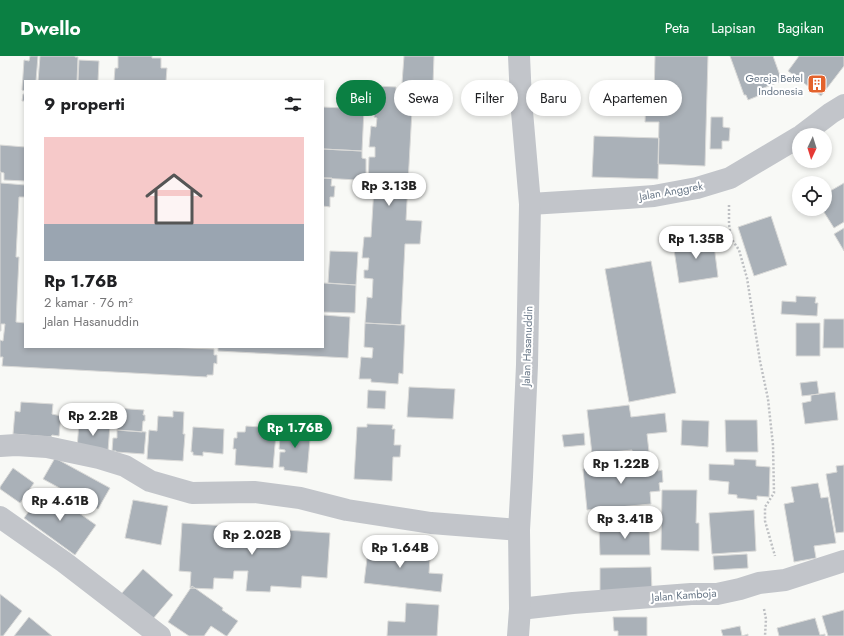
<!DOCTYPE html>
<html lang="id">
<head>
<meta charset="utf-8">
<style>
  body { margin:0; font-family:Jost,sans-serif; background:#f6f6f6; color:#202124; height:100vh; display:flex; flex-direction:column; font-size:15px; white-space:nowrap }
  * { box-sizing:border-box; margin:0 }
  p { font-size:13px; color:#757577 }
  .icon { flex:none; width:22px; height:22px; fill:none; stroke:currentColor; stroke-width:2; stroke-linecap:round; stroke-linejoin:round }
  .map { position:relative; flex:1; overflow:hidden }
  .sheet { position:absolute; left:24px; top:24px; width:300px; height:268px; display:flex; flex-direction:column; background:#fff; border-radius:0px; box-shadow:0 2px 6px #0003 }
  .sheet>* { flex:none }
  .guide { position:absolute; left:336px; top:24px; width:380px; height:36px; display:flex; gap:8px }
  .needle { width:26px; rotate:184deg }
  .buttons { position:absolute; left:792px; top:72px; display:grid; gap:8px }
  .buttons a { display:grid; place-items:center; width:40px; height:40px; border-radius:50%; background:#fff; box-shadow:0 2px 6px #0003; font-size:20px }
  .price { position:absolute; translate:-50% -34px; padding:0 9px; border-radius:14px; background:#fff; color:#222; font-size:13px; line-height:26px; filter:drop-shadow(0 1px 2px #0008) }
  .price::after { content:''; position:absolute; left:50%; top:24px; width:12px; height:9px; margin-left:-6px; background:inherit; clip-path:polygon(0 0,100% 0,50% 100%) }
  .price.current { background:#0b8043; color:#fff }
  ul { padding:0; list-style:none }
  li { display:grid; align-content:center; gap:8px; height:212px; padding:0 20px }
  li+li { border-top:1px solid #e0e0e0 }
  li span { display:grid; place-items:center; height:124px; border-radius:0px; color:#555 }
  li>.icon { margin-inline-start:auto }
  span .icon { width:72px; height:72px; fill:#fffc; stroke-width:1 }
  li b { font-size:17px }
  h2 { display:flex; justify-content:space-between; align-items:center; height:48px; padding:0 20px; font-size:17px }
  .chip { padding:0 14px; border-radius:18px; background:#fff; box-shadow:0 2px 6px #0003; font-size:14px; line-height:36px }
  .chip.current { background:#0b8043; color:#fff }
  header { display:flex; align-items:center; gap:24px; box-sizing:border-box; height:56px; padding:0 20px; background:#0b8043; color:#fff }
  header strong { font-size:19px }
  nav { display:flex; gap:22px; margin-inline-start:auto; font-size:14px }
  .map>svg:first-child { display:block }
</style>
</head>
<body>
<header>
<strong>Dwello</strong>
<nav><a>Peta</a><a>Lapisan</a><a>Bagikan</a></nav>
</header>
<div class="map">
<svg width="844" height="580" viewBox="0 0 844 580">
  <rect width="100%" height="100%" fill="#f8f9f6"/>
  <path fill="#aab1b8" stroke="#dadad8" d="M 30,0 L 38,0 L 36,25 L 25,25 L 25,35 L 22,34 L 24,4 L 29,5 Z
    M 40,0 L 75,0 L 75,1 L 78,1 L 77,25 L 38,25 Z
    M 118,0 L 152,0 L 152,2 L 161,2 L 161,12 L 167,12 L 166,25 L 114,25 L 115,12 L 118,12 Z
    M 404,0 L 434,0 L 433,28 L 402,27 Z
    M 655,0 L 708,0 L 705,110 L 658,108 L 659,66 L 645,66 L 646,41 L 654,41 Z
    M 730,0 L 773,0 L 782,25 L 761,33 L 763,38 L 748,44 L 746,39 L 744,39 Z
    M 799,0 L 844,0 L 844,10 L 821,40 L 788,15 Z
    M 79,4 L 99,5 L 98,25 L 78,25 Z
    M 375,30 L 396,31 L 396,48 L 406,48 L 406,54 L 412,54 L 406,164 L 422,165 L 420,188 L 405,188 L 401,269 L 365,267 L 367,241 L 372,242 L 373,223 L 364,222 L 364,214 L 368,214 L 369,202 L 362,202 L 364,181 L 371,181 L 374,131 L 368,131 L 369,101 L 375,101 L 375,91 L 369,91 L 371,70 L 376,71 L 377,62 L 374,61 L 375,49 L 367,49 L 368,35 L 375,36 Z
    M 23,38 L 25,38 L 25,48 L 25,45 L 22,45 Z
    M 323,51 L 364,53 L 362,95 L 323,93 Z
    M 711,61 L 723,61 L 723,71 L 730,72 L 729,85 L 722,85 L 722,93 L 710,93 Z
    M 594,80 L 659,82 L 658,123 L 592,121 Z
    M 0,89 L 25,91 L 25,125 L 4,124 L 4,117 L 0,116 Z
    M 323,93 L 362,95 L 362,102 L 366,103 L 366,120 L 357,120 L 357,124 L 323,122 Z
    M 0,116 L 1,116 L 1,127 L 25,129 L 25,141 L 19,141 L 16,201 L 19,201 L 16,266 L 25,267 L 25,291 L 164,291 L 214,293 L 214,299 L 217,299 L 217,308 L 214,307 L 213,319 L 207,319 L 207,321 L 2,310 L 3,301 L 0,301 L 0,284 L 3,285 L 5,268 L 1,268 L 1,275 L 0,275 Z
    M 323,122 L 332,122 L 331,130 L 335,130 L 334,141 L 330,141 L 330,151 L 323,150 Z
    M 844,127 L 844,166 L 834,172 L 822,153 L 825,153 L 825,138 Z
    M 771,160 L 787,209 L 754,220 L 738,171 Z
    M 844,172 L 844,195 L 834,178 Z
    M 713,181 L 718,221 L 679,227 L 673,187 Z
    M 330,195 L 358,196 L 356,229 L 328,227 Z
    M 651,205 L 676,337 L 629,346 L 605,213 Z
    M 323,227 L 356,229 L 355,257 L 323,256 Z
    M 796,240 L 816,241 L 815,247 L 818,247 L 817,260 L 781,258 L 782,245 L 796,246 Z
    M 323,259 L 350,261 L 348,302 L 218,295 L 218,291 L 323,291 Z
    M 824,263 L 844,263 L 844,292 L 823,292 Z
    M 365,267 L 405,269 L 403,318 L 399,317 L 398,328 L 371,326 L 371,323 L 359,323 L 361,301 L 372,302 L 373,292 L 364,291 Z
    M 796,267 L 820,267 L 820,300 L 796,300 Z
    M 817,325 L 819,338 L 802,340 L 800,327 Z
    M 409,331 L 455,333 L 453,363 L 407,361 Z
    M 368,334 L 386,335 L 385,353 L 367,352 Z
    M 835,336 L 838,364 L 805,368 L 802,347 L 811,345 L 811,339 Z
    M 21,346 L 53,348 L 52,358 L 61,360 L 59,380 L 52,379 L 51,381 L 13,378 L 15,355 L 20,356 Z
    M 629,349 L 631,361 L 665,357 L 667,376 L 647,378 L 649,396 L 632,398 L 632,394 L 592,398 L 587,354 Z
    M 116,352 L 144,354 L 143,359 L 145,359 L 145,365 L 143,365 L 142,376 L 117,374 L 118,363 L 115,363 Z
    M 173,355 L 184,356 L 183,378 L 185,378 L 183,405 L 147,403 L 149,374 L 157,375 L 158,360 L 173,361 Z
    M 682,364 L 709,365 L 708,391 L 681,389 Z
    M 725,364 L 757,364 L 758,396 L 726,396 Z
    M 79,366 L 110,369 L 108,395 L 77,393 Z
    M 367,368 L 393,369 L 392,373 L 395,373 L 394,389 L 401,389 L 400,401 L 393,401 L 392,425 L 354,423 L 357,371 L 367,371 Z
    M 246,370 L 274,372 L 273,378 L 276,378 L 273,412 L 235,409 L 236,393 L 233,393 L 234,382 L 237,382 L 237,376 L 245,376 Z
    M 281,370 L 311,372 L 307,417 L 284,414 L 284,411 L 279,411 L 280,396 L 285,396 L 285,394 L 279,393 Z
    M 193,371 L 224,373 L 223,398 L 203,396 L 203,400 L 193,399 L 193,396 L 191,396 Z
    M 117,374 L 146,376 L 144,398 L 116,396 L 116,395 L 112,395 L 113,382 L 117,382 Z
    M 584,377 L 585,389 L 564,391 L 562,379 Z
    M 55,402 L 110,432 L 98,453 L 43,423 Z
    M 734,403 L 756,404 L 756,410 L 770,411 L 769,441 L 757,440 L 757,444 L 737,442 L 737,439 L 728,438 L 729,426 L 709,424 L 709,408 L 734,409 Z
    M 657,406 L 658,415 L 662,414 L 663,426 L 659,427 L 660,435 L 650,436 L 651,448 L 587,454 L 583,413 Z
    M 844,409 L 844,476 L 836,477 L 826,418 L 837,416 L 836,410 Z
    M 13,412 L 34,427 L 20,447 L 0,433 L 0,431 Z
    M 818,427 L 821,442 L 828,441 L 836,487 L 814,490 L 816,502 L 794,506 L 784,448 L 794,446 L 791,431 Z
    M 45,433 L 96,469 L 75,499 L 24,462 Z
    M 662,434 L 697,434 L 696,467 L 699,467 L 699,495 L 661,494 Z
    M 133,444 L 168,450 L 161,489 L 125,482 Z
    M 754,454 L 756,495 L 712,498 L 709,457 Z
    M 182,467 L 330,477 L 327,522 L 302,520 L 301,532 L 271,530 L 270,536 L 246,535 L 248,515 L 234,515 L 233,523 L 214,522 L 213,533 L 190,532 L 191,516 L 179,515 Z
    M 649,469 L 650,499 L 600,499 L 599,470 Z
    M 369,486 L 406,490 L 405,500 L 430,502 L 429,517 L 443,518 L 441,536 L 364,527 Z
    M 747,498 L 748,512 L 714,514 L 713,500 Z
    M 651,511 L 652,534 L 600,535 L 600,512 Z
    M 143,513 L 173,539 L 152,564 L 121,538 Z
    M 192,530 L 223,552 L 222,554 L 238,565 L 227,580 L 226,580 L 211,570 L 204,580 L 189,580 L 168,566 Z
    M 0,538 L 22,555 L 3,580 L 0,580 Z
    M 406,547 L 439,549 L 437,580 L 387,580 L 388,565 L 405,566 Z
    M 844,554 L 844,580 L 828,580 L 822,560 Z
    M 29,561 L 52,580 L 14,580 Z
    M 613,561 L 647,561 L 647,580 L 618,580 L 618,575 L 614,575 Z
    M 815,562 L 820,579 L 825,578 L 825,580 L 779,580 L 777,572 Z
    M 740,570 L 742,580 L 748,578 L 748,580 L 723,580 L 721,574 Z"/>
  <g fill="none" stroke-linecap="round" stroke-linejoin="round">
    <path stroke="#bec0c3" stroke-width="2.5" stroke-dasharray="2 2" stroke-linecap="butt" d="M 729,149 L 729,168 L 731,182 L 739,194 L 747,222 L 760,305 L 768,343 L 773,389 L 774,437 L 765,451 L 765,465 L 775,500
      M 764,553 L 766,563 L 765,580"/>
    <path stroke="#c2c5ca" stroke-width="22" d="M 802,79 L 831,57 L 844,49
      M 530,148 L 627,142 L 654,140 L 697,132 L 730,122 L 799,81
      M 0,390 L 16,389 L 47,391 L 99,402 L 125,410 L 150,425 L 192,437 L 254,436 L 300,442 L 347,454 L 431,467 L 519,474
      M 0,461 L 64,506 L 160,580
      M 520,553 L 573,547 L 691,538 L 717,538 L 740,533 L 759,527 L 785,524 L 844,505"/>
    <path stroke="#c2c5ca" stroke-width="22" d="M 518,580 L 520,553 L 519,474 L 522,421 L 527,309 L 530,148 L 521,44 L 519,0"/>
  </g>
  <defs>
    <g id="building-square" transform="scale(1)"><rect x="-9" y="-9" width="18" height="18" rx="4" fill="#e3622c" stroke="#fff"/><path d="M-4-6H4V6H1V3H-1V6H-4ZM-2.5-4.3h1.7v1.8h-1.7ZM.8-4.3h1.7v1.8H.8ZM-2.5-1h1.7V.8h-1.7ZM.8-1h1.7V.8H.8Z" fill="#fff"/></g>
  </defs>
  <g fill-rule="evenodd">
    <use href="#building-square" x="817" y="28"/>
  </g>
  <g text-anchor="middle" dominant-baseline="central" stroke-width="4" stroke-linejoin="round" paint-order="stroke">
    <g font-size="11" fill="#687787" stroke="#fff" text-anchor="end">
      <text x="803" y="22">Gereja Betel<tspan x="803" dy="13">Indonesia</tspan></text>
    </g>
    <g font-size="11" fill="#687787" stroke="#fff">
      <text transform="translate(671 135) rotate(-10)">Jalan Anggrek</text>
      <text transform="translate(527 290) rotate(-88)">Jalan Hasanuddin</text>
      <text transform="translate(684 539) rotate(-4)">Jalan Kamboja</text>
    </g>
  </g>
</svg>
<div class="buttons">
<a><svg class="needle" viewBox="-14 -14 28 28"><path d="M0-13l5 13h-10z" fill="#e53935"/><path d="M0 13l5-13h-10z" fill="#757577"/></svg></a>
<a><svg class="icon" aria-label="locate" viewBox="0 0 24 24"><circle cx="12" cy="12" r="6"/><path d="M12 2v4M12 18v4M2 12h4M18 12h4"/></svg></a>
</div>
<b class="price" style="left:389px;top:151px">Rp 3.13B</b>
<b class="price" style="left:696px;top:204px">Rp 1.35B</b>
<b class="price" style="left:93px;top:381px">Rp 2.2B</b>
<b class="price current" style="left:295px;top:393px">Rp 1.76B</b>
<b class="price" style="left:621px;top:429px">Rp 1.22B</b>
<b class="price" style="left:60px;top:466px">Rp 4.61B</b>
<b class="price" style="left:625px;top:484px">Rp 3.41B</b>
<b class="price" style="left:252px;top:500px">Rp 2.02B</b>
<b class="price" style="left:400px;top:513px">Rp 1.64B</b>
<div class="guide">
<a class="chip current">Beli</a>
<a class="chip">Sewa</a>
<a class="chip">Filter</a>
<a class="chip">Baru</a>
<a class="chip">Apartemen</a>
</div>
<section class="sheet">
<h2>9 properti<svg class="icon" aria-label="filters" viewBox="0 0 24 24"><path d="M4 7h16M4 17h16"/><circle cx="9" cy="7" r="2"/><circle cx="15" cy="17" r="2"/></svg></h2>
<ul>
<li><span style="background:linear-gradient(#f6c9c9 70%,#9aa5b1 0)"><svg class="icon" aria-label="home" viewBox="0 0 24 24"><path d="M3 11l9-7 9 7M6 9v11h12V9"/></svg></span><div><b>Rp 1.76B</b><p>2 kamar · 76 m²</p><p>Jalan Hasanuddin</p></div></li>
</ul>
</section>
</div>
</body>
</html>
